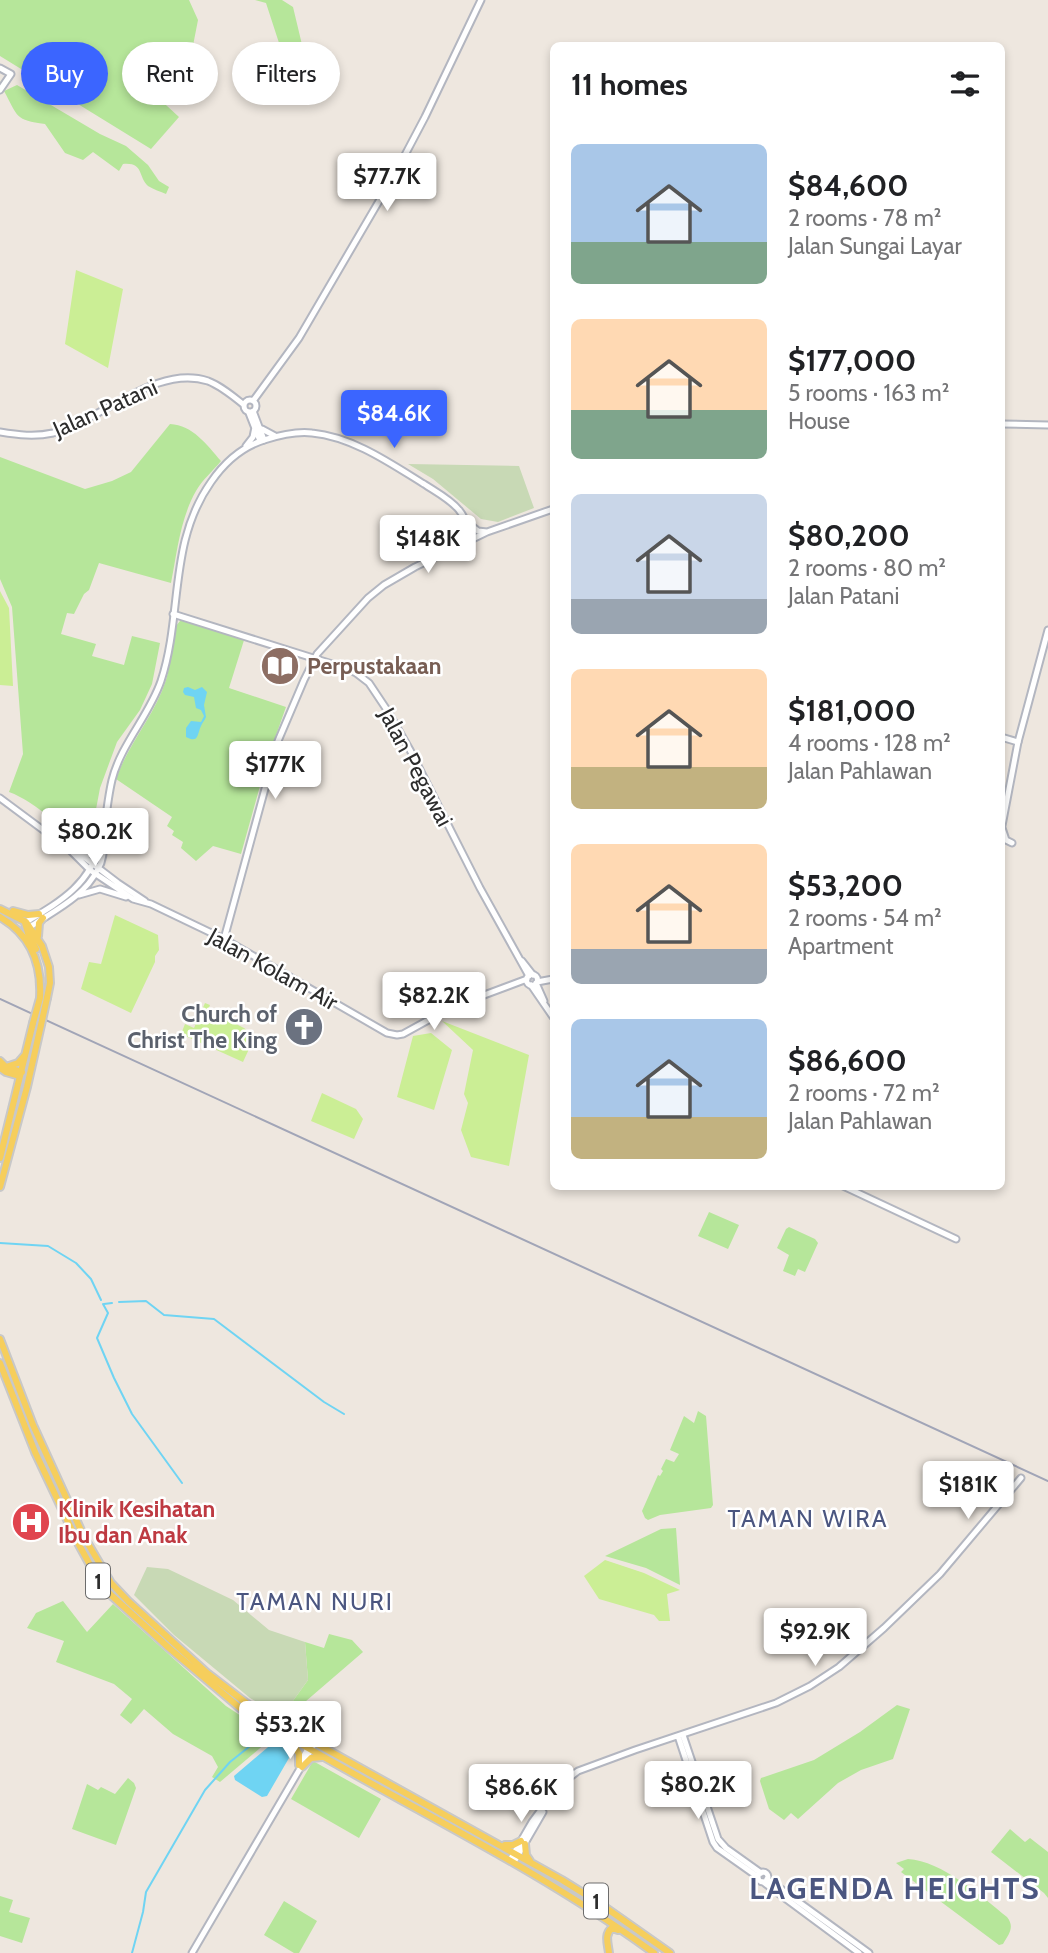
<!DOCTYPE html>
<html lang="en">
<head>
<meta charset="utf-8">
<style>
  body { margin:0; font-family:Cabin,sans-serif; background:#f6f6f6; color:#202124; height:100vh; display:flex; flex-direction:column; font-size:26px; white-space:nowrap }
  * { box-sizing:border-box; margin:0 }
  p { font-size:23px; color:#757577 }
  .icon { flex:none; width:38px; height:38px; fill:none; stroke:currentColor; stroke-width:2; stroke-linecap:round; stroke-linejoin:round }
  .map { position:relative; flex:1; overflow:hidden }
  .details { position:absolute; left:550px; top:42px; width:455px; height:1148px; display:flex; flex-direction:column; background:#fff; border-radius:10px; box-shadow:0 4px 10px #0003 }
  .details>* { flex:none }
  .guide { position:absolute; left:21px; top:42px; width:424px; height:63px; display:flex; gap:14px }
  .price { position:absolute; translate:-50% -60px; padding:0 16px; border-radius:7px; background:#fff; color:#222; font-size:23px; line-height:46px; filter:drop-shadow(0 2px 4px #0008) }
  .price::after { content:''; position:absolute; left:50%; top:42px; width:21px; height:16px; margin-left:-10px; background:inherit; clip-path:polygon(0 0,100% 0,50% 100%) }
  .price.active { background:#3b65ff; color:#fff }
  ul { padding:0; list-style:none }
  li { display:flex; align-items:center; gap:21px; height:175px; padding:0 21px }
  li span { display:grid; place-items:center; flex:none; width:196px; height:140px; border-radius:10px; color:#555 }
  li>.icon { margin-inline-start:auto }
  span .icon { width:84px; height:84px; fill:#fffc; stroke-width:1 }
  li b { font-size:30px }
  h2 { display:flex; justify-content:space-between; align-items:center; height:84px; padding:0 21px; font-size:30px }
  .chip { padding:0 24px; border-radius:32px; background:#fff; box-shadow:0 4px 10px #0003; font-size:24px; line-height:63px }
  .chip.active { background:#3b65ff; color:#fff }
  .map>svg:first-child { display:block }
</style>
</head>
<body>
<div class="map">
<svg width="1048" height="1953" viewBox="0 0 1048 1953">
  <rect width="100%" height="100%" fill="#eee7df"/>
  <path fill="#b6e69a" d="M 0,0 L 189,0 L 198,20 L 189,66 L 154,94 L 179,117 L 151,149 L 0,56 Z
    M 255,0 L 282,0 L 293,7 L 304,53 L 291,56 L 280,46 L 266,3 Z
    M 17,85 L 100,134 L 126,146 L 148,165 L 159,181 L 169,187 L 166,194 C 161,192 153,189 148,186 C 138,177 144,162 123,164 L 119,171 L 93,152 L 83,160 L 65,153 L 45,124 C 15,120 18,117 4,91 Z
    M 170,424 C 193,425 207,445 221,461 C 213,471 202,480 196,491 C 180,519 177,553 171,583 L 99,563 L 89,590 L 84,594 L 74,614 L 67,613 L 61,634 L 96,644 L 92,656 L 124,665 L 132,636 L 160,643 L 152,684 L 140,710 L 117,742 L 100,788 L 88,852 C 65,832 37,802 9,792 L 23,754 L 12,607 L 0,579 L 0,457 L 85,489 L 112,481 L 131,472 Z
    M 187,620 L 245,637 L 229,688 L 286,707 L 267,761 L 241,854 L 213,846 L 196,861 L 181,848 L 183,842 L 172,835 L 174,831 L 167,826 L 172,817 L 116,779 C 128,744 155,715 166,680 C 171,663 172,644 176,626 L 180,621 Z
    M 709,1212 L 739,1225 L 728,1249 L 698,1236 Z
    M 789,1227 L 815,1239 L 818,1243 L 805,1272 L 798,1269 L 795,1276 L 783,1271 L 789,1255 L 777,1248 L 786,1229 Z
    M 698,1411 L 706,1416 L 713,1505 L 711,1508 L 660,1515 L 648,1520 L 645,1518 L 642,1511 L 658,1475 L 660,1476 L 663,1471 L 661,1469 L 666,1459 L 674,1462 L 679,1454 L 670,1450 L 684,1416 L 694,1423 Z
    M 676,1528 L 680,1585 L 646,1568 L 605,1556 L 661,1529 Z
    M 63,1601 L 87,1632 L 113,1604 L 226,1706 L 273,1737 L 220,1782 L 212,1777 L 218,1767 L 212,1756 L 173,1734 L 144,1709 L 131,1724 L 120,1715 L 132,1699 L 114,1684 L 56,1662 L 64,1641 L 27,1628 L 36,1613 Z
    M 329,1634 L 352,1640 L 363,1652 L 284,1720 L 269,1709 L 290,1705 L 308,1680 L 305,1642 L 324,1648 Z
    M 897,1705 L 910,1709 L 893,1759 L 861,1770 L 838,1783 L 798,1819 L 791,1813 L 784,1820 L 769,1809 L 760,1781 L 761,1778 L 814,1760 L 860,1732 Z
    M 313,1761 L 381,1799 L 359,1838 L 291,1799 Z
    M 128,1778 L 134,1783 L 136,1788 L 116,1845 L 72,1829 L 87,1784 L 98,1790 L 101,1787 L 115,1794 Z
    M 1010,1829 L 1025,1842 L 1030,1838 L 1048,1852 L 1048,1898 L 1044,1893 L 991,1852 Z
    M 908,1859 C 942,1861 981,1896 1007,1917 C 1015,1927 1009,1934 1003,1944 L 999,1945 L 901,1872 L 904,1869 L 896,1863 Z
    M 0,1896 L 13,1900 L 9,1912 L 30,1918 L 22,1943 L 0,1936 Z
    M 284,1901 L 317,1921 L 299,1953 L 294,1953 L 264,1935 Z"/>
  <path fill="#c8d9b5" d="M 408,464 L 519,466 L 534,508 L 498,522 L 481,519 L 433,479 Z
    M 147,1567 L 168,1569 L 233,1600 L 269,1630 L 305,1642 L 308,1680 L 290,1705 L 269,1709 L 250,1698 L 174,1635 L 134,1595 Z"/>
  <path fill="#cbee95" d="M 76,270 L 123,289 L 108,368 L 65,344 Z
    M 0,591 L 9,608 L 13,686 L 0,685 Z
    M 115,915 L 158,935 L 159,950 L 155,956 L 155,962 L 131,1013 L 81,989 L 89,962 L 101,964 Z
    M 205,1003 L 210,1005 L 208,1010 L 244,1028 L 255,1036 L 243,1062 L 181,1034 L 185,1024 L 194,1028 Z
    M 442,1021 L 529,1055 L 509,1166 L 471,1157 L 461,1130 L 468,1103 L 464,1094 L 473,1050 Z
    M 431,1033 L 452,1050 L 434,1110 L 397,1097 L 413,1036 Z
    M 322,1093 L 356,1109 L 363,1119 L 354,1139 L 311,1121 Z
    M 605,1560 L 644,1573 L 680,1590 L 667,1594 L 670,1621 L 659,1621 L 654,1615 L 599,1599 L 584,1576 Z"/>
  <path fill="#6fd4f3" d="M 188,687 L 195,690 L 202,687 L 207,692 L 204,705 L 206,717 C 205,720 202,723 201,726 C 197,734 199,744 186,737 L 186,728 L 191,721 L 201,722 L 204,716 L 201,710 L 196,708 L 194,697 L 185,695 L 183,692 L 184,688 Z
    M 274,1742 L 287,1750 L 289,1758 L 267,1796 L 262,1797 L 235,1780 L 234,1776 Z"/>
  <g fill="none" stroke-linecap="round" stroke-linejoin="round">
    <path stroke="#6fd4f3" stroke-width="2" d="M 0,1243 L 48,1246 L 76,1263 L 91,1279 L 101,1300
      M 119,1302 L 146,1301 L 164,1315 L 214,1319 L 324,1402 L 344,1414
      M 103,1304 L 108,1313 L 97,1338 L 114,1378 L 132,1414 L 182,1483
      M 104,1304 L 112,1303
      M 132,1953 L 143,1912 L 146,1892 L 205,1790 L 230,1762 L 260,1738"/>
    <g stroke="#b3b6c0" stroke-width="9">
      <path id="tertiary" d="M 0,68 L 11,74 L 0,90
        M 1001,424 L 1048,425
        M 264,440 C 280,435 296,431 312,433 C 353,437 390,463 424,484 C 436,492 450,499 459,510 C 466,518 469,529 473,539
        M 468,523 L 478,531 L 487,532
        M 173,614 L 348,669 L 356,673 L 369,683 L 387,710 L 410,750 L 480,888 L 529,976
        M 1001,737 L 1018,742
        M 224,939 L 278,741 L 304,680 L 317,654 L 368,598 L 384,585 L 415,567 L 487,532 L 553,509
        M 522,961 L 533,975
        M 536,983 L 544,1001
        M 531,985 L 553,1017
        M 843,1186 L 956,1239
        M 683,1735 L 718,1839 L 726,1848 L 761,1873
        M 678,1736 L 713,1842 L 717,1848 L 758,1877
        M 510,1860 L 532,1822 L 549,1799 L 565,1781 L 578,1771 L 635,1750 L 776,1703 L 810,1686 L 839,1667 L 884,1628 L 940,1574 L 1021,1478
        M 514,1862 L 543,1812
        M758 1877a5 5 0 1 1 10 0a5 5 0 1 1-10 0Z
        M 767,1879 L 869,1953
        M 763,1882 L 859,1953"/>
    </g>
    <g stroke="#b3b6c0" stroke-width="9">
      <path id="secondary" d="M244 406a6 6 0 1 1 12 0a6 6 0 1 1-12 0Z
        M 253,401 L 299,338 L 396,172 L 425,117 L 481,0
        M 249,413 L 260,441
        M 262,429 L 275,436
        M 0,432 C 18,435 35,437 53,433 C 102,420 156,364 208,381 C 221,386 233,396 244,405
        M 246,446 L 253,437 L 255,427
        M 0,798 L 70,850 L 90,870 L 133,899 L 151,904 L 224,939 L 387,1033 L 397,1035 L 403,1034 L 452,1007 L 527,979
        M 1002,828 L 1006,840 L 1012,843
        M 1001,831 L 1018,742 L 1048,630
        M 73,851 L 80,854 L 118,883 L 145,901
        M 81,854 L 92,855 L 100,850
        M 79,895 L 100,889 L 126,897
        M 26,922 C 63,900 89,885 102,841
        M 30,927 C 55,910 84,897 98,869 C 105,858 103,845 104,833 C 106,816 108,797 112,780 C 121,744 149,716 161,681 C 183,614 168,543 211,482 C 224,463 242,447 264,440 L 253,411
        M526.5 980a5.5 5.5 0 1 1 11 0a5.5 5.5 0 1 1-11 0Z
        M 537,982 L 553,979
        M 300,1763 L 312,1741
        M 192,1953 L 315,1743"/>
    </g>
    <g stroke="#c8c8c8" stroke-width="10">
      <path id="primary" d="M 0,909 L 26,922 L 42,946 L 49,967 L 50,983 L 47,998
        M 13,911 L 28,915 L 39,914
        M 0,917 C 31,935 42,963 40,998
        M 25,923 L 28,933 L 36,949
        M 38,936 L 39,923 L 43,918
        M 0,1061 L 6,1067 L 22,1072
        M 6,1067 L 18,1063 L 25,1055
        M 0,1068 L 6,1072 L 20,1076
        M 0,1158 L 33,1023
        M 0,1187 L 27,1087 L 41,1025
        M 0,1339 L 33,1425 L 84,1537 L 111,1583 L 128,1601 L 207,1673 L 254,1709 L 562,1880 L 599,1903 L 670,1953
        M 0,1363 L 35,1452 L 78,1543 L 100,1583 L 111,1595 L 169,1648 L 240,1708 C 376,1792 524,1858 654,1953
        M 292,1741 L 299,1754 L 299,1765
        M 302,1767 L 311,1758 L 322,1757
        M 525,1844 L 526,1855 L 530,1861
        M 505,1845 L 513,1845 L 521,1841
        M 609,1953 C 608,1944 604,1934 612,1928 L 618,1930"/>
    </g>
    <use href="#tertiary" stroke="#fff" stroke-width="5"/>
    <use href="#secondary" stroke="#fff" stroke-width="5"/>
    <use href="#primary" stroke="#f6ce5c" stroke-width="6"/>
    <path stroke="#a1a5b7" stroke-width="2" d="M 0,999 L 1048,1481"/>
    <g stroke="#c8c8c8" stroke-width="10" stroke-linecap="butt">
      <path id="primary-bridge" d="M 33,1023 L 40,998
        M 41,1025 L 47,998"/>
    </g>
    <use href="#primary-bridge" stroke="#f6ce5c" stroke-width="6"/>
  </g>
  <defs>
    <g id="library-disc" transform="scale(2.0125)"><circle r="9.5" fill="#8d6e63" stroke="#fff"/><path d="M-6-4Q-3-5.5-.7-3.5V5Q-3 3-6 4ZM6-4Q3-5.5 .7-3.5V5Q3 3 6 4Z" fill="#fff"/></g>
    <g id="church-disc" transform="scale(2.0125)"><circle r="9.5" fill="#6b7280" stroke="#fff"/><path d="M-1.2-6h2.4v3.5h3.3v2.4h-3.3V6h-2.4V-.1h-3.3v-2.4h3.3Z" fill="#fff"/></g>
    <g id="hospital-disc" transform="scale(2.0125)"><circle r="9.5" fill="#e0444e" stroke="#fff"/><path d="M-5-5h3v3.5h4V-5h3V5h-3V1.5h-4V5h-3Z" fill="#fff"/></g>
  </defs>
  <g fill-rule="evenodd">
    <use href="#library-disc" x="280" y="666"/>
    <use href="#church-disc" x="304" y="1027"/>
    <use href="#hospital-disc" x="31" y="1522"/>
  </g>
  <g text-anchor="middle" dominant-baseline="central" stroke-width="5" stroke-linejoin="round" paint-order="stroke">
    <g fill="#fff" stroke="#6c6c6c" stroke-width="2">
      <rect x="86" y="1563.5" width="24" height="35" rx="5"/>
      <rect x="584" y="1883.5" width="24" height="35" rx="5"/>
    </g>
    <g font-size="21" font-weight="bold" fill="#2d2d2d">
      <text x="98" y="1581">1</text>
      <text x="596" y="1901">1</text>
    </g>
    <g font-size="23" fill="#2d2d2d" stroke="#fff">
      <text transform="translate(105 408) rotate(-24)">Jalan Patani</text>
      <text transform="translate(416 767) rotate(62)">Jalan Pegawai</text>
      <text transform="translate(273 969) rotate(29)">Jalan Kolam Air</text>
    </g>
    <g font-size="23" font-weight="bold" fill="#785e54" stroke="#fff" text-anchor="start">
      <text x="307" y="666">Perpustakaan</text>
    </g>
    <g font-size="23" font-weight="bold" fill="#5b616d" stroke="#fff" text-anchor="end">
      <text x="277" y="1014">Church of<tspan x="277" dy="26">Christ The King</tspan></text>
    </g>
    <g font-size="23" font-weight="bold" fill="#be3a42" stroke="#fff" text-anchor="start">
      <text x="58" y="1509">Klinik Kesihatan<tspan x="58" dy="26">Ibu dan Anak</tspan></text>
    </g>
    <g font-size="24" letter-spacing="2" fill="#4b5680" stroke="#fff">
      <text x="808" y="1518">TAMAN WIRA</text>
      <text x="315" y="1601">TAMAN NURI</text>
    </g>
    <g font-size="30" font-weight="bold" letter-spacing="2" fill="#4b5680" stroke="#fff">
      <text x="895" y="1888">LAGENDA HEIGHTS</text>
    </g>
  </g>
</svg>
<b class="price" style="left:387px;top:213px">$77.7K</b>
<b class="price active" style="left:394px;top:450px">$84.6K</b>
<b class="price" style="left:428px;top:575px">$148K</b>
<b class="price" style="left:275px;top:801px">$177K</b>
<b class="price" style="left:95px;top:868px">$80.2K</b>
<b class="price" style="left:434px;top:1032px">$82.2K</b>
<b class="price" style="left:968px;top:1521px">$181K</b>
<b class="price" style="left:815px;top:1668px">$92.9K</b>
<b class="price" style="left:290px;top:1761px">$53.2K</b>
<b class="price" style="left:698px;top:1821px">$80.2K</b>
<b class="price" style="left:521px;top:1824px">$86.6K</b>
<div class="guide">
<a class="chip active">Buy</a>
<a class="chip">Rent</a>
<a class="chip">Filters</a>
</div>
<section class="details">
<h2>11 homes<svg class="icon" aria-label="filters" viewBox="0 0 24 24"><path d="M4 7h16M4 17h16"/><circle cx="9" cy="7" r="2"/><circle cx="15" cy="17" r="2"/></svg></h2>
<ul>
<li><span style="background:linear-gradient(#a9c7e8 70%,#7fa58c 0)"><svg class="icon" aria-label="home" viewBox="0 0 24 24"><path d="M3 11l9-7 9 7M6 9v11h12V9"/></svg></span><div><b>$84,600</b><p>2 rooms · 78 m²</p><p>Jalan Sungai Layar</p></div></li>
<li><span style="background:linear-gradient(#ffd9b3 65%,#7fa58c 0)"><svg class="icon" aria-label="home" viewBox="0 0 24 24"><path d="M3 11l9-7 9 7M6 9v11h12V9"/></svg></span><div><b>$177,000</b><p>5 rooms · 163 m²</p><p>House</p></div></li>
<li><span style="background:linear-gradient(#c9d6e8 75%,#9aa5b1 0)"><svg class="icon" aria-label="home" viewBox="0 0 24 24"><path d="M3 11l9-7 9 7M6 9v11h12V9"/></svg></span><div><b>$80,200</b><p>2 rooms · 80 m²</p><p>Jalan Patani</p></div></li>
<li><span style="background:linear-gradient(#ffd9b3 70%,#c2b280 0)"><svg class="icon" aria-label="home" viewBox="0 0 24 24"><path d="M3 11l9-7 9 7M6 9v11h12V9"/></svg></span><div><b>$181,000</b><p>4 rooms · 128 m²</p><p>Jalan Pahlawan</p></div></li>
<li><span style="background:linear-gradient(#ffd9b3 75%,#9aa5b1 0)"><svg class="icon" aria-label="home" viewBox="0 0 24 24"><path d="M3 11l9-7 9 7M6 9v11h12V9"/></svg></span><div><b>$53,200</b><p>2 rooms · 54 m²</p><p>Apartment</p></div></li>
<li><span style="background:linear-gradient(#a9c7e8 70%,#c2b280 0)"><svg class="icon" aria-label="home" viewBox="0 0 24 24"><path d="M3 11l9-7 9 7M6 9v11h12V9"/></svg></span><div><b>$86,600</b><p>2 rooms · 72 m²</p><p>Jalan Pahlawan</p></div></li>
</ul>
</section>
</div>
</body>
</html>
